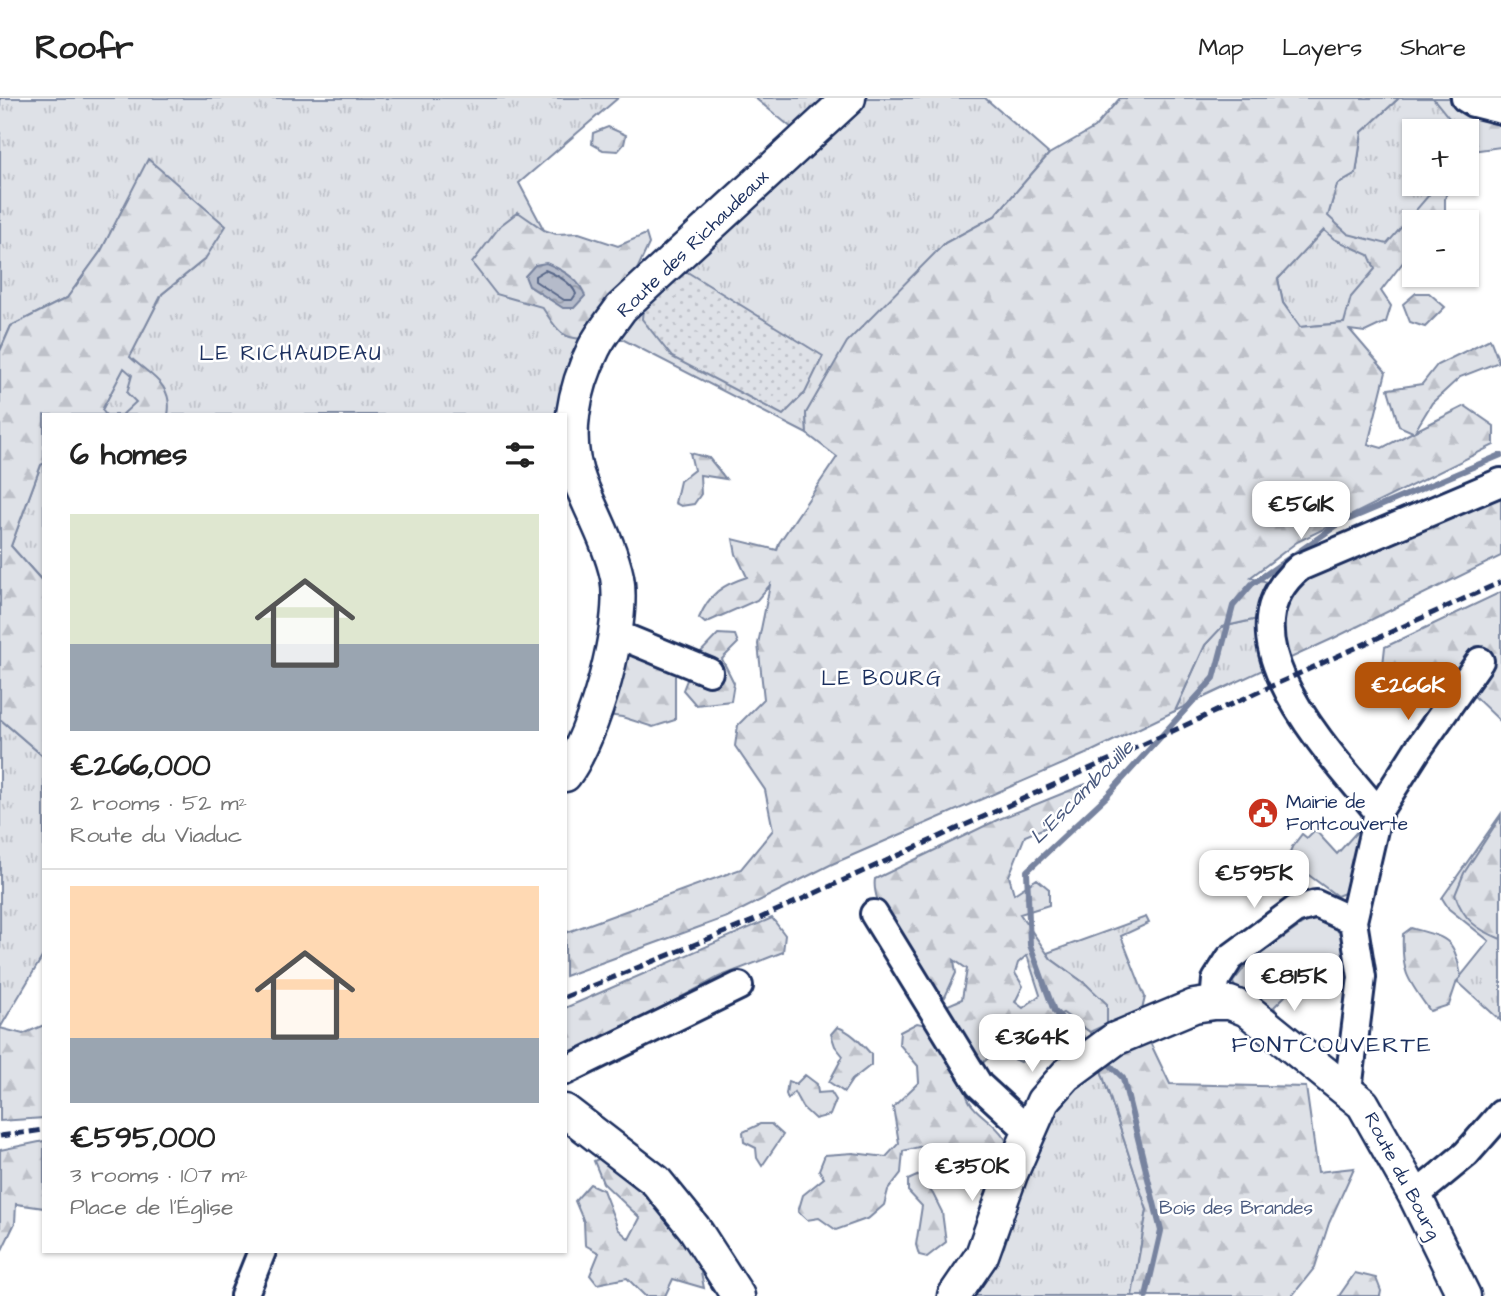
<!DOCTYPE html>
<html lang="en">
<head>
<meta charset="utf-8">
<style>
  body { margin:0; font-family:"Architects Daughter",sans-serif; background:#f6f6f6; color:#222; height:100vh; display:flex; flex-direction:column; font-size:26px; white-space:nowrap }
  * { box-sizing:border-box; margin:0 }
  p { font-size:23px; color:#767676 }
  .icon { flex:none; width:38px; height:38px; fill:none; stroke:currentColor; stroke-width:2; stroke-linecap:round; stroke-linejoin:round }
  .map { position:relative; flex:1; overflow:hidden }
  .panel { position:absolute; left:42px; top:315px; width:525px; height:840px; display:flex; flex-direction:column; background:#fff; border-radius:0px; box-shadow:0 2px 5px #0004 }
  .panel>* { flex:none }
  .controls { position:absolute; left:1402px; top:21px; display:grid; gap:14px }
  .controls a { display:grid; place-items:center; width:77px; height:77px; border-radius:0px; background:#fff; box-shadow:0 2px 5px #0004; font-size:35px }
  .price { position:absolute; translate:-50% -60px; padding:0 16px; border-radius:14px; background:#fff; color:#222; font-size:23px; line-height:46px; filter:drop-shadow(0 2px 4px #0008) }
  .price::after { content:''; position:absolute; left:50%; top:42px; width:21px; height:16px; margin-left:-10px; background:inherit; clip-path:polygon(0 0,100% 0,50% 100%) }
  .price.selected { background:#b45309; color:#fff }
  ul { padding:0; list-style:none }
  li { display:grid; align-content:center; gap:14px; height:371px; padding:0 28px }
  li+li { border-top:2px solid #e0e0e0 }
  li span { display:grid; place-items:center; height:217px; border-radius:0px; color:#555 }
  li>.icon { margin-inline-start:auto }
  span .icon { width:126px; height:126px; fill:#fffc; stroke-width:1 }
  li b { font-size:30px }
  h2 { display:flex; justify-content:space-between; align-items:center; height:84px; padding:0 28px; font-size:30px }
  header { display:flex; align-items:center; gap:42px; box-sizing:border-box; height:98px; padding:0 35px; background:#fff; border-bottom:2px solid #e0e0e0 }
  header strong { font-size:33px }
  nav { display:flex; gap:38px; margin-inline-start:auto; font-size:24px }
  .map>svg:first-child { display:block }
</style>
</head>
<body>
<header>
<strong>Roofr</strong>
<nav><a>Map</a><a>Layers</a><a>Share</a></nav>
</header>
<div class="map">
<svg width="1501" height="1198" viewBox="0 0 1501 1198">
  <defs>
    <pattern id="grass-tufts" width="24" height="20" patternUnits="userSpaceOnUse" patternTransform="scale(1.75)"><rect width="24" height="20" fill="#dee1e7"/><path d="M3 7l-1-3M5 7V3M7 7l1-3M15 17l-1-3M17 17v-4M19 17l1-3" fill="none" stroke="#bec1c9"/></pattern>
    <pattern id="forest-firs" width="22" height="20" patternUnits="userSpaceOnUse" patternTransform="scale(1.75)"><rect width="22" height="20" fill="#dee1e7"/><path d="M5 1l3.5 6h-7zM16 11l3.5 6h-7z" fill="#bec1c9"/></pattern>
    <pattern id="garden-dots" width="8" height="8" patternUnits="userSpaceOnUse" patternTransform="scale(1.75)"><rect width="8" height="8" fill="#dee1e7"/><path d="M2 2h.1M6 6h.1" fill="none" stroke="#bec1c9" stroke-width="1.8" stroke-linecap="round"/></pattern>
    <pattern id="water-ripples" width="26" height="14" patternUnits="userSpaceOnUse" patternTransform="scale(1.75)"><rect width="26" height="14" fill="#b5bbca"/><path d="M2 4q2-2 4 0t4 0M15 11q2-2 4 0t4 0" fill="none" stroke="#9298a7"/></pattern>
  </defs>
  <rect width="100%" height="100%" fill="#fff"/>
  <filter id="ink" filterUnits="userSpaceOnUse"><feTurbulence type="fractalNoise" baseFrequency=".0143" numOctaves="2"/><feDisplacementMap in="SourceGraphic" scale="14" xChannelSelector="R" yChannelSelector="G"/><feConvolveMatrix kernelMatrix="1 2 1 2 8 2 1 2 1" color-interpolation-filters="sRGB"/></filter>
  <g filter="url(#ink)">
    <path fill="url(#grass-tufts)" stroke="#7c88a2" stroke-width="2" d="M 0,0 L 618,0 L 519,85 L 595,228 L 564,317 L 99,317 L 162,196 L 205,161 L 149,62 L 101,153 L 67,200 L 11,228 L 0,253 Z
      M 755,0 L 826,0 L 793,31 Z
      M 864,0 L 985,0 L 1049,56 L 995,118 L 945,145 L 806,315 L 807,336 L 616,238 L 620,224 Z
      M 1399,0 L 1457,0 L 1464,33 L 1414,33 L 1414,86 L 1449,86 L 1414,124 L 1344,225 L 1300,229 L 1283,205 L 1278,181 L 1324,131 L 1337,87 L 1356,76 L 1362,34 Z
      M 44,365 L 44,485 L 11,448 L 41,367 Z
      M 1262,520 L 1269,569 L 1175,613 L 1205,547 L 1221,529 Z
      M 0,621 L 44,659 L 44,856 L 0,930 Z
      M 1501,716 L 1501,923 L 1457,883 L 1489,843 L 1449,811 L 1442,800 Z
      M 1146,819 L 1149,825 L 1121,838 L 1145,899 L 1142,912 L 1096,940 L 1090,934 L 1107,926 L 1087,887 L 1051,861 L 1047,855 Z
      M 1099,966 L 1147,1112 L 1132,1198 L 971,1198 L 1004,1149 L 1036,1045 L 1060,999 Z"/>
    <path fill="url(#forest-firs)" stroke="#7c88a2" stroke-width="2" fill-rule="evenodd" d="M 1120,0 L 1399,0 L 1362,34 L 1356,76 L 1337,87 L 1328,118 L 1348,136 L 1387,146 L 1429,97 L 1422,86 L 1449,86 L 1445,101 L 1445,124 L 1414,124 L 1414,150 L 1381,193 L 1391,208 L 1386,224 L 1365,234 L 1350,232 L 1386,274 L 1368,346 L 1382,350 L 1413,334 L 1399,328 L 1388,291 L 1422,286 L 1437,267 L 1490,241 L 1499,264 L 1460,279 L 1432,305 L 1415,333 L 1465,308 L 1494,328 L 1494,347 L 1297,444 L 1251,479 L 1270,485 L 1501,377 L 1501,458 L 1334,540 L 1280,565 L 1262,520 L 1222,529 L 1205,547 L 1175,613 L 1088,655 L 830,767 L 727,819 L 565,878 L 565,835 L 741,771 L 773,732 L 765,692 L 735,648 L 738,627 L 764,601 L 758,546 L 770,487 L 757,502 L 705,525 L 699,520 C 710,495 722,487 747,479 L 736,456 L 733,441 L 777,452 L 779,445 L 837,359 L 807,336 L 806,315 L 847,244 L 945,145 L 995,118 L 1049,56 L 1094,30 ZM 1324,132 L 1334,141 L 1369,157 L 1375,171 L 1351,199 L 1344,225 L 1300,229 L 1283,205 L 1278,181 Z
      M 1433,0 L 1456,0 L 1501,22 L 1501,49 L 1472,53 L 1467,57 L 1466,33 L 1450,33 L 1453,25 Z
      M 608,29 L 626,37 L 624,46 L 618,53 L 603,52 L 592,46 L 593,35 Z
      M 148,61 L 226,128 L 205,161 L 162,196 L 130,259 C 149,277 174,286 168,317 L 122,317 L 136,304 L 127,295 L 132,277 L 124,270 L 102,312 L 106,317 L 44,317 L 44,365 L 41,367 L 11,448 L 44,485 L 44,659 L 0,621 L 0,253 L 11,228 L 67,200 L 101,153 Z
      M 518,114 L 544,132 L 556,136 L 579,135 L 618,148 L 646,136 L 649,146 L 635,176 L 590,240 C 561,244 556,230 542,209 L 496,196 L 472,165 L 501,127 Z
      M 1416,195 L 1429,195 L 1445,209 L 1425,229 L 1410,224 L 1403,206 Z
      M 690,355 L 709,360 L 726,381 L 700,377 L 701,396 L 694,406 L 681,408 L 675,405 L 680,383 L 694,372 Z
      M 1501,494 L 1501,624 L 1473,597 L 1466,569 L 1437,572 L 1404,599 L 1381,585 L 1385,549 Z
      M 718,536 L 735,537 L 738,545 L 722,561 L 734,585 L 731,603 L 696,607 L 683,592 L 696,559 Z
      M 619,547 L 675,570 L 675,622 L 653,629 L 622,619 L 607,617 Z
      M 1086,686 L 1052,727 L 1025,738 L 1009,778 L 1014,796 L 1037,781 L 1049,791 L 1049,807 L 1020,816 L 1051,861 L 1087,887 L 1107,906 L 1107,926 L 1090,934 L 1063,915 L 1052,920 L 1032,937 L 1032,953 L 1021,964 L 1005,957 L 1003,938 L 997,939 L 995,954 L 976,971 L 965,977 C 962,1015 987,1014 1004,1039 C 1007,1043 1009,1049 1011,1054 L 996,1082 L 982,1085 L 953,1077 L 942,1059 L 926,1047 L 903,1053 L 901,1075 L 888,1092 L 884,1107 L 869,1120 L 836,1132 L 819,1120 L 807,1122 L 798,1114 L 803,1097 L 824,1080 L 819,1072 L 825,1057 L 853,1055 L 886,1059 L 899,1045 L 893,1009 L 919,984 L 918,968 L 899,946 L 900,934 L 917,925 L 935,929 L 939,911 L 962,901 L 967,871 L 954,862 L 956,875 L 945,899 L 929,895 C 913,869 870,809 875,781 L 997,722 ZM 1027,857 L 1040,897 L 1023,910 L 1015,904 L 1023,888 L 1015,875 L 1018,865 Z
      M 1501,718 L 1501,841 C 1476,831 1464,822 1455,797 L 1464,775 Z
      M 772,820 L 785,837 L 783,854 L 719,879 L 573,957 L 565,955 L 565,910 Z
      M 1411,830 C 1447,840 1455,839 1461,879 L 1457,883 L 1449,907 L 1430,913 C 1408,882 1401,875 1403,836 Z
      M 44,927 L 44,1020 L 0,1023 L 0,930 L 23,936 Z
      M 837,929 C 851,933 862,946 871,956 L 871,967 L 852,982 L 844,994 L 829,984 L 843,958 L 835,948 L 831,936 Z
      M 1147,938 L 1170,986 L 1306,989 L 1318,1074 L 1354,1070 L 1329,1125 L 1315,1169 L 1292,1198 L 1132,1198 L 1147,1112 L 1099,966 Z
      M 805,977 L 817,986 L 818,995 L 831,994 L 836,1002 L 830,1017 L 815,1021 L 802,1009 L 794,994 L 788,1001 L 786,996 L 788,983 L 796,986 Z
      M 760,1026 L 771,1026 L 783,1037 L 762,1068 L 757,1060 L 756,1050 L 744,1044 L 743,1034 Z
      M 44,1043 L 44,1110 L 16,1106 L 15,1125 L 0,1156 L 0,1052 Z
      M 612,1054 L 699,1165 L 704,1190 L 673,1181 L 665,1198 L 645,1198 L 627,1180 L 597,1186 L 590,1177 L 599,1155 L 585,1147 L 584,1124 L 575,1103 L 590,1086 L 603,1092 L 618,1131 L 629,1141 L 640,1120 L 603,1085 L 594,1063 Z
      M 919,1077 L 933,1096 L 942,1114 L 946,1144 L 927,1159 L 919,1157 L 916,1147 L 922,1108 L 908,1093 L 908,1082 Z
      M 1355,1175 L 1376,1180 L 1381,1193 L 1380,1198 L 1339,1198 Z"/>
    <path fill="#dee1e7" stroke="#7c88a2" stroke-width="2" d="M 1361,729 L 1347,794 L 1337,798 L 1287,761 L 1292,749 L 1302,736 L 1307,740 L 1315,732 L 1337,756 Z
      M 1325,822 C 1343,832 1347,849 1349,868 L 1338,865 L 1310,882 L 1306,882 L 1307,885 L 1290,895 L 1288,893 L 1285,895 L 1286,897 L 1274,909 L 1284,928 L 1237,895 L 1233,884 L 1249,864 L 1307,823 Z"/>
    <path fill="url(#garden-dots)" stroke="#7c88a2" stroke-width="2" d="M 684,172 L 823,258 L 805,295 L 783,317 L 672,259 L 642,221 L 643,211 Z"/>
    <path fill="url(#water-ripples)" stroke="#77839f" stroke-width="2" d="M 546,165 C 561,171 580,181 585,198 L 574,210 L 563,210 L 529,188 L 525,178 L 535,167 Z"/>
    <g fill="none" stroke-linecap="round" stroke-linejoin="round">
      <path stroke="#596789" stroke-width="2" d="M 545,172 C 557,177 572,185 576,196 L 572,202 L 564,202 L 535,183 L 535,178 Z"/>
      <path stroke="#77839f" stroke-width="6" d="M 1090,947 L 1054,913 L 1030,847 L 1027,773 L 1107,698 L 1214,580 L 1233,508 L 1252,486 L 1340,425 L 1501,357
        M 1103,960 L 1123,980 L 1161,1133 L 1146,1198"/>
      <g stroke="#1b2f5e" stroke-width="32">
        <path id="minor" d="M 1465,0 L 1473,5 L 1501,12
          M 614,535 L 709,574
          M 1378,714 C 1331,656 1215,538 1300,469 L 1501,384
          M 874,816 L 979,987 L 1030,1034
          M 1214,905 L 1216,882 L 1230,860 L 1295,812 L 1316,806 L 1353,823
          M 565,973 L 739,888
          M 1348,992 L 1362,879 L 1353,823 L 1378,714 L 1418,651 L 1480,563
          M 1415,1098 L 1466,1056 L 1501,1016
          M 244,1198 L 262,1153"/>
      </g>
      <g stroke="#1b2f5e" stroke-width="37">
        <path id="tertiary" d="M 565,677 C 594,638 626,526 617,479 C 610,446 592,415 580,384 C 563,340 574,290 594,250 C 601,236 612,223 621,210 L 849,0
          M 565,1013 L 656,1083 L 694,1130 L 738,1198
          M 954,1198 L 982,1157 L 1011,1076 L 1043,1003 L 1066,977 L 1115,941 L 1194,908 L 1214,905 L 1230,905 L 1247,912 L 1363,1006 L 1415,1098 L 1464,1198"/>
      </g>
      <use href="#minor" stroke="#fff" stroke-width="26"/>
      <use href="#tertiary" stroke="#fff" stroke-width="32"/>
      <path stroke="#1b2f5e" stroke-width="5" stroke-dasharray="10 5" stroke-linecap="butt" d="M 565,899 L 758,821 L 1501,484
        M 0,1038 L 44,1032"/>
    </g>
  </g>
  <defs>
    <g id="civic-disc" transform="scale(1.575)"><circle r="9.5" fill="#c8321e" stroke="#fff"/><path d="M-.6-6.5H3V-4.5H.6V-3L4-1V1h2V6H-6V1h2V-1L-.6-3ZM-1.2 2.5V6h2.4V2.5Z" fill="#fff"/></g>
  </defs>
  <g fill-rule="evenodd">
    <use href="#civic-disc" x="1263" y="715"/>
  </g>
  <g text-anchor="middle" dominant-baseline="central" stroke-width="5" stroke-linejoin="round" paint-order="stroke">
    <g font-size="19" fill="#1b2f5e" stroke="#fff">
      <text transform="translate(693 146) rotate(-44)">Route des Richaudeaux</text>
      <text transform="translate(1402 1078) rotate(62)">Route du Bourg</text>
    </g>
    <g font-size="19" fill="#1b2f5e" stroke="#fff" text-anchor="start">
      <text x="1286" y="704">Mairie de<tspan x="1286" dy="22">Fontcouverte</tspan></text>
    </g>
    <g font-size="19" fill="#4c5c80" stroke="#fff">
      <text x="1236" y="1110">Bois des Brandes</text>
    </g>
    <g font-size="21" letter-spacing="2" fill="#1b2f5e" stroke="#fff">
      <text x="291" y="255">LE RICHAUDEAU</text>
      <text x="882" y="580">LE BOURG</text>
    </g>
    <g font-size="21" font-style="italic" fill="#49597e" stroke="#fff">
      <text transform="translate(1082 694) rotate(-45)">L'Escambouille</text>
    </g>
    <g font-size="23" letter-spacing="2" fill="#1b2f5e" stroke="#fff">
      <text x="1332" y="947">FONTCOUVERTE</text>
    </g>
  </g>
</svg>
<div class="controls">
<a>+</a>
<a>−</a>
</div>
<b class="price" style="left:1301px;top:443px">€561K</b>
<b class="price selected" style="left:1408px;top:624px">€266K</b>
<b class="price" style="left:1254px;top:812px">€595K</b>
<b class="price" style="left:1294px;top:915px">€815K</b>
<b class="price" style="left:1032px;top:976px">€364K</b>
<b class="price" style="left:972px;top:1105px">€350K</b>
<section class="panel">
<h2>6 homes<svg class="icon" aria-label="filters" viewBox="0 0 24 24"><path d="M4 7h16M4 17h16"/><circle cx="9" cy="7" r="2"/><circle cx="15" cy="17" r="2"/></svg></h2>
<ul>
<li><span style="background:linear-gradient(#dfe7d0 60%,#9aa5b1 0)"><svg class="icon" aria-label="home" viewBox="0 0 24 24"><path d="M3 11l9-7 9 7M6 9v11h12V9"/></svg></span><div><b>€266,000</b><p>2 rooms · 52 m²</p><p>Route du Viaduc</p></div></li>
<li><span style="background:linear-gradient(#ffd9b3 70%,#9aa5b1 0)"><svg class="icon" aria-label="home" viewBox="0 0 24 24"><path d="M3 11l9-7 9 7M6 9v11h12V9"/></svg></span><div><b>€595,000</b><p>3 rooms · 107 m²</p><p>Place de l'Église</p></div></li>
</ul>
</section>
</div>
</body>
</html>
